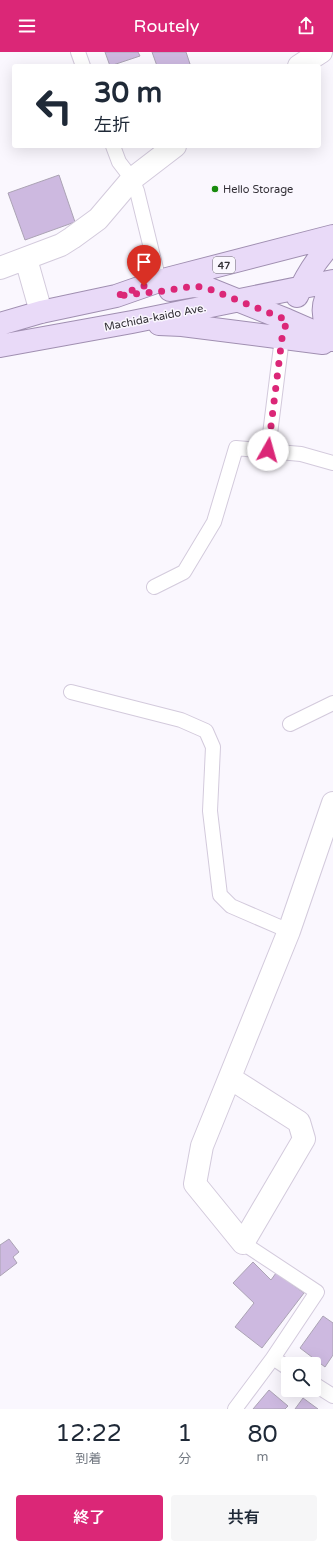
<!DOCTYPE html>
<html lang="ja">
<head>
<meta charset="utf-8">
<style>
  body { margin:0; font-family:"Varela Round","Noto Sans JP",sans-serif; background:#f6f6f7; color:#1f2937; height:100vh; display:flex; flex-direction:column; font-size:15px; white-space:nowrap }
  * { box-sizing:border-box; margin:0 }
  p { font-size:13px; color:#747a83 }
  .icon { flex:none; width:22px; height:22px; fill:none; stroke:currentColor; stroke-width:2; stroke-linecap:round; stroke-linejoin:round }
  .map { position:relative; height:1357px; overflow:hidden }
  .sheet { display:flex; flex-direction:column; background:#fff; flex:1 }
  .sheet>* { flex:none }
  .banner { position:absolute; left:12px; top:12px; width:309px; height:84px; border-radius:4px; box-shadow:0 4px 16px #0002; background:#fff; color:#1f2937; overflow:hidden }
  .buttons { position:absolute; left:281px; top:1305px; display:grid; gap:8px }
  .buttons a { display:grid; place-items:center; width:40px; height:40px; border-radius:4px; background:#fff; box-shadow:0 4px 16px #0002; font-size:20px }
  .pin { position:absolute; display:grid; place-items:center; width:34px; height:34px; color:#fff; margin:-41px -17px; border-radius:50% 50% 50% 0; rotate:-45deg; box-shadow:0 0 4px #0007 }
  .pin .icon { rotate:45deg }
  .me { position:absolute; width:44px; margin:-22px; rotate:7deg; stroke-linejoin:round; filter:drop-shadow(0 0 3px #0008) }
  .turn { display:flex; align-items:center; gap:14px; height:84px; padding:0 16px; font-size:18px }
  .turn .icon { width:52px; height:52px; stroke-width:2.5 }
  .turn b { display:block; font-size:28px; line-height:34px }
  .eta { display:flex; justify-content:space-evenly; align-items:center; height:68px; text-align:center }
  .eta b { font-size:24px; font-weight:600; line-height:28px }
  .action { display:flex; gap:8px; margin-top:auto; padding:8px 16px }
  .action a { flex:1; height:46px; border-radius:4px; background:#db2777; color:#fff; font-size:16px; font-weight:600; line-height:46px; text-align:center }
  .action a+a { background:#f6f6f7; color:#1f2937 }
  header { display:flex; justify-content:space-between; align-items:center; height:52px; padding:0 16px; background:#db2777; color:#fff; font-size:18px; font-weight:600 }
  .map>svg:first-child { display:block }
  .building { fill:#cdb9e0; stroke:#aba3b4 }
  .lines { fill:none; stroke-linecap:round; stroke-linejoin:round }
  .service-casing { stroke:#d3cadc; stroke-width:16 }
  .minor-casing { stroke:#d3cadc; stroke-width:24 }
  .primary-casing { stroke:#a08fb1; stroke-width:24 }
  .service { stroke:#fff; stroke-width:14 }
  .minor { stroke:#fff; stroke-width:22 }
  .primary { stroke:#e9daf8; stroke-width:22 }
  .route { stroke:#db2777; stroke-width:7; stroke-dasharray:0 12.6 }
  .poi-dot { fill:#188a0d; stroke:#faf7fe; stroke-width:1.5 }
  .labels { text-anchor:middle; stroke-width:3; stroke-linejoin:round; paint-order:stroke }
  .shield { fill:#faf7fe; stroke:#6f6c73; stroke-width:1 }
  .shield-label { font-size:10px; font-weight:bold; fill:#333037 }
  .poi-label { font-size:11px; fill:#333037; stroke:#faf7fe; text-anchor:start }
  .street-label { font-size:11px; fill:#333037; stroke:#faf7fe }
</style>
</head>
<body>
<header><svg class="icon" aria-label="menu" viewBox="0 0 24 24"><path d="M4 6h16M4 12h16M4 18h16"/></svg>Routely<svg class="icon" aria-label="share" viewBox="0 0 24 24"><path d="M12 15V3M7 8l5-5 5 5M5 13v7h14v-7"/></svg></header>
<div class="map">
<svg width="333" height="1357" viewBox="0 0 333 1357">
  <rect width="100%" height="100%" fill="#faf7fe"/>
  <path class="building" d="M105,0H138L140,4L110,14Z
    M152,0H186L190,12L185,14H157Z
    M59,123L75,170L25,188L8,141Z
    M9,1187L19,1200L13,1205L17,1211L0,1224V1193Z
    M253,1210L271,1228L276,1221L304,1241L262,1296L235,1275L254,1251L233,1231Z
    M323,1264L333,1271V1303L325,1315L300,1296Z
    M269,1338L288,1354L285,1357H253Z
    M303,1346L318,1357H295Z"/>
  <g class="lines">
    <g class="service-casing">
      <path id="service" d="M78,0L83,14
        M113,94L119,110L132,127L137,139L159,229
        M268,398L282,286
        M154,535L184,520L214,470L236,396L301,402L333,411
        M71,640L181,668L206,679L213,695L210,759L220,843L231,854L289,879
        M290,672L333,651
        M273,1306L288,1316
        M314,1332L333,1344
        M235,1357L273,1306L317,1240L243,1191"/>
    </g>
    <g class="minor-casing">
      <path id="minor" d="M299,14L321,0
        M26,207L41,260
        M0,216L61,193L72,186L98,167L132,127L175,94
        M230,1026L299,1070L304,1087L243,1191L195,1132L202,1094L289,879L333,751"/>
    </g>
    <g class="primary-casing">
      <path id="primary" d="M333,235C321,249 320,267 333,281
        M170,238L194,234L207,236L287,268L333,288
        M297,244C306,224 318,205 333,190
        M0,272L41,260L116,244L159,229L333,184
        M159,272L182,273L323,291
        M0,294L132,270L333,229"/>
    </g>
    <use href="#service" class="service"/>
    <use href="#minor" class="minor"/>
    <use href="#primary" class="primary"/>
  </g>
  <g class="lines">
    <path class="route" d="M144,234L116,244L163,239L194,234L207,236L287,268L282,286L268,398"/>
  </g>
  <circle class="poi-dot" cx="215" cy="137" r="4"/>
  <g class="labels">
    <rect class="shield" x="213" y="205" width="22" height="16" rx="3"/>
    <g class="shield-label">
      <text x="224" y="217">47</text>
    </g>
    <g class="poi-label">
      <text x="223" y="141">Hello Storage</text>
    </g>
    <g class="street-label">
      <text transform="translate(155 265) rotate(-11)" y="4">Machida-kaido Ave.</text>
    </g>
  </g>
</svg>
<div class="buttons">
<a><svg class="icon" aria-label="search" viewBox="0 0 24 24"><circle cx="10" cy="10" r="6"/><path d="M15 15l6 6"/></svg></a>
</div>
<div class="pin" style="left:144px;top:234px;background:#d93025"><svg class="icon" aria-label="arrive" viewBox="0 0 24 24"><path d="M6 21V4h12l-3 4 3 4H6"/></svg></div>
<svg class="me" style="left:268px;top:398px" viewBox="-20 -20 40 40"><circle r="19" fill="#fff"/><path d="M0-13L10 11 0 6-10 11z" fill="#db2777"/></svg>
<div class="banner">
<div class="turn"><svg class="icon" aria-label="left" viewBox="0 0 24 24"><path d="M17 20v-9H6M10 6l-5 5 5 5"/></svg><div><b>30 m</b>左折</div></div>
</div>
</div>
<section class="sheet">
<div class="eta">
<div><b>12:22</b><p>到着</p></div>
<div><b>1</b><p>分</p></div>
<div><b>80</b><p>m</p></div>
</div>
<div class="action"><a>終了</a><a>共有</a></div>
</section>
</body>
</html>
